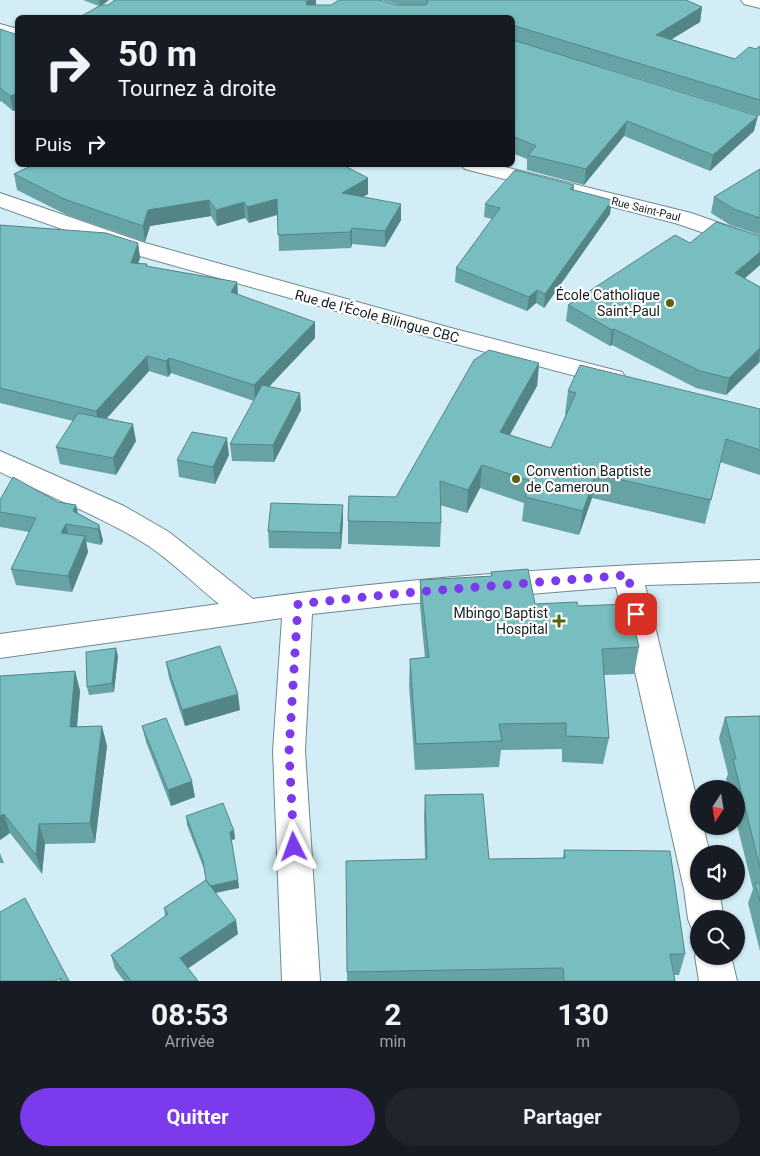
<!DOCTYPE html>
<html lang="fr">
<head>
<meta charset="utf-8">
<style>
  body { margin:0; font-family:Roboto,sans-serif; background:#20242c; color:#f1f3f6; height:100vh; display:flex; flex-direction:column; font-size:19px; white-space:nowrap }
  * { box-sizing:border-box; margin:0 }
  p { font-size:16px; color:#9ea1a6 }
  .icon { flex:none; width:28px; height:28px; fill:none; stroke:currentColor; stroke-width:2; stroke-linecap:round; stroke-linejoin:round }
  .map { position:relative; height:981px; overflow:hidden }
  .sheet { display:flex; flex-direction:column; background:#171b24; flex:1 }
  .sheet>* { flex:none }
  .banner { position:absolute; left:15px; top:15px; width:500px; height:152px; border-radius:8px; box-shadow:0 1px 4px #0004; background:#171b24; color:#f1f3f6; overflow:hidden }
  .needle { width:32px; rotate:192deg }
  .tools { position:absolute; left:690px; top:780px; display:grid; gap:10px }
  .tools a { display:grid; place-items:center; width:55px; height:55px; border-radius:50%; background:#171b24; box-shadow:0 1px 4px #0004; font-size:25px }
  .pin { position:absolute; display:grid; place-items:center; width:42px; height:42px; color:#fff; margin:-21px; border-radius:10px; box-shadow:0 2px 8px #0006 }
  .me { position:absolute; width:55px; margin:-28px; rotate:357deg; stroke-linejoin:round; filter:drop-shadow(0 0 4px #0008) }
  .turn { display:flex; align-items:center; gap:18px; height:105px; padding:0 20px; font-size:22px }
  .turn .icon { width:65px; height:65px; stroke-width:2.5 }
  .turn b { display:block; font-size:35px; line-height:42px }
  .then { display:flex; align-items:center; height:48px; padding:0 20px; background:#0003; gap:10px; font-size:19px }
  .eta { display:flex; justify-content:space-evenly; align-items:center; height:85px; text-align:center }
  .eta b { font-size:30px; font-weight:700; line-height:35px }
  .button { display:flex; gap:10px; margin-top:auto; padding:10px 20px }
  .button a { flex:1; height:58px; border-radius:30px; background:#7c3aed; color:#fff; font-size:20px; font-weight:700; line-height:58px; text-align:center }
  .button a+a { background:#20242c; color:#f1f3f6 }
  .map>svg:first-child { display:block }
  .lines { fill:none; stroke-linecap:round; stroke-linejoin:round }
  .minor-casing { stroke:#708990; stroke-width:2 }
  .minor { fill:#fff; fill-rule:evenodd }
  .wall { fill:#67a3a5 }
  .shaded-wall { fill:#548586 }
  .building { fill:#78bec0; stroke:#548586 }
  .route { stroke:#7c3aed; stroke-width:9; stroke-dasharray:0 16.2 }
  .poi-dot { fill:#53650e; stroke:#fff; stroke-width:2 }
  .labels { text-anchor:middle; stroke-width:4.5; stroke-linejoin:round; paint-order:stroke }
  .far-street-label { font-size:11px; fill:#151f21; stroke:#fff }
  .poi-label { font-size:14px; fill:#151f21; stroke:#fff; text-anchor:end }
  .street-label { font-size:14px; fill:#151f21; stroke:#fff }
</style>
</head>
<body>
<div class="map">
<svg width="760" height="981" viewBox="0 0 760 981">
  <rect width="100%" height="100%" fill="#d2edf5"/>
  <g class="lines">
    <g class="minor-casing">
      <path id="minor" d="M741,0H760V8L744,4Z
        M0,24L18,29V40L0,36Z
        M461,165H497L691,213L760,237V252L675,223L465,169Z
        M0,193L145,243L451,328L622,372L626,378L622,384L613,386L433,338L129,253L0,207Z
        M0,451L124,506L169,532L253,599C421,576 591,565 760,560V582L645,585L699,808V826H703L710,854H699V891H719L724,919H699V933L693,931L688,919L684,889L616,587L404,604L312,614L305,751L320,981H282L273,751L282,618L0,658V634L219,604C195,585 173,562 147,545C101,516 49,497 0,472Z
        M699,947V956H731L737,981H699L695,956Z"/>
    </g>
    <use href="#minor" class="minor"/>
  </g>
  <path class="wall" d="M83,0H109L102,5H108L115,0H316V5H399L382,0H686L702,7L700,22L671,39L735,59L756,49L760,46V116L595,65L754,131L710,171L624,136L584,185L527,170V159L512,153V18L99,6Z
    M0,29L13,111L1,101L0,102Z
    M760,169V235L730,225L711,213L714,197Z
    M14,174L368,178V194L363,197L401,220L385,247L352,244L351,248L279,251L278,215L249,223L245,218L217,226L211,216L150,226L145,242L67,215L17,190Z
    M574,185V190L610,214L544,308L536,303L527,311L455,282L456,268L492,219L484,217L485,204Z
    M0,225L138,243L140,258L138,263L147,264L148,267L237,282L238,295L315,338L269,387L300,393L301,410L274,462L232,461L230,444L254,401L171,373L168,377L149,371L106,419L136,441L116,475L60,464L56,447L73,421L0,403Z
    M760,236V265L744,279L760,287V362L726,395L696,388L612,345L610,346L566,321L568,305L690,243Z
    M539,363L537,386L510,435L551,448L566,415L565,414L568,391L760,409V475L720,462L705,524L592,498L579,535L522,521L524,503L480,488L467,513L440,505L441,523L440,547L348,544V521L396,497Z
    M229,455L215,484L179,477L177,460Z
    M0,500L58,502L76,505L78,513L99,525L103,541L101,545L86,542L88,552L72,592L16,585L11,569L29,532L0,527Z
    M343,522L341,549L269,548L268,531Z
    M491,572L535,604L578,606L639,647L634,674L604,675L609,738L603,764L562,762V749L501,750L499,767L415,770L409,685L410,659L425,658L420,606V580L491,576Z
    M118,656L114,692L89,695L87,687Z
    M166,662L240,710L185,726L169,678Z
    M75,671L80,691L77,727L107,746L95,843L45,844L42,874L10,833L0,840V676Z
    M760,716V951L748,903L753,889L736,821V789H728L726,779L728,774L719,738L725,717Z
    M142,726L195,797L171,806L146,742Z
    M425,795L489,859L563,858L564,850L685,954L679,975H674L675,981H347V972L425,860L424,817Z
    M186,816L234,831L235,839L231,840L239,888L216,893L238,934L188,968L198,981H124L115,969L111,955L165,916L164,908L206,880L204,869L187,825Z
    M0,853L4,863H0Z"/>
  <path class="shaded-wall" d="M99,0H109L100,7Z
    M309,0H316V10L307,16L306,2Z
    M702,7L700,22L654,50L656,35Z
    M18,93V110L13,111L10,96Z
    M758,116L754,131L710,171L713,155Z
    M627,121L624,136L584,185L586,169Z
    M368,178V194L342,209V193Z
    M277,199L278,214L249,223L247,207Z
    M209,200L211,216L150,226L145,242L143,226L148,210Z
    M612,200L610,214L544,308L545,294Z
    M244,202L245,218L217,226L216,210Z
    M401,204V220L385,247V231Z
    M352,228V244L351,248L350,232Z
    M138,243L140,258L133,278L131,263Z
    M760,252V265L731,290L735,273Z
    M237,282L238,298L231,292Z
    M537,290L536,303L527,311L529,297Z
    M315,322V338L255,401L254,385Z
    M614,329L612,345L610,346L612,330Z
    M760,348L759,362L726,395L729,378Z
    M147,356L149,371L99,427L96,411Z
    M169,358L171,373L168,377L166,361Z
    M539,363L537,386L498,455L500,432Z
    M300,393L301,410L274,462L273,445Z
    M133,424L136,441L116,475L113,458Z
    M227,438L229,455L215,484L213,467Z
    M482,465L480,488L467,513L468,490Z
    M596,474L592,498L579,535L583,511Z
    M76,505L79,521L77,527L73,511Z
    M343,505V522L341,549L340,533Z
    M66,524L70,540L61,533Z
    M99,525L103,541L101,545L98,529Z
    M85,536L88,552L72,592L68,576Z
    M116,648L118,656L114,692L112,683Z
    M75,671L80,691L75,747L70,727Z
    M238,694L240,710L185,726L182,710Z
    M102,726L107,746L95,843L90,823Z
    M192,781L195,797L171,806L168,790Z
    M4,814L10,833L0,840V816Z
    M39,824L45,844L42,874L36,855Z
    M234,831L235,839L231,840L230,832Z
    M238,880L239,888L208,894L207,887Z
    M236,920L238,934L183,972L180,958Z"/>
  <path class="building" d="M115,0H309L306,2L307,5H331L339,0H379L396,5H426L428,2L426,0H686L702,7L656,35L735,59L749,47L756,49L760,46V100L512,25V18H78L101,5H108Z
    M0,29L18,35V93L10,96L0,88Z
    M512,39L513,40L758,116L713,155L627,121L586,169L528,155L536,146L512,136Z
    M33,165H343L368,178L342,193L401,204L385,231L352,228L350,232L278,235L277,199L247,207L244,202L216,210L209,200L148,210L143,226L64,199L14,174Z
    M760,169V218L734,209L714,197Z
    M515,170L574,185L570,189L612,200L545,294L537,290L529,297L456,268L500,208L485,204Z
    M716,222L760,236V252L735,273L760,287V348L729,378L700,371L614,329L612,330L568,305L675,235L690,243Z
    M0,225L106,233L138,243L131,263L147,264L146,266L237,282L231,292L315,322L254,385L169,358L166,361L147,356L96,411L0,388Z
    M489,350L539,363L500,432L551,448L576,393L568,391L580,365L760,409V450L726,439L711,500L596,474L583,511L525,497L531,481L482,465L468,490L440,481L441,523L348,521L349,496L396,497L474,360Z
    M262,385L300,393L273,445L230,444Z
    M78,413L133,424L113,458L56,447Z
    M192,432L227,438L213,467L177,460Z
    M13,477L58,502L76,505L73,511L99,525L98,529L66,524L61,533L85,536L68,576L11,569L36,518L0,512V500Z
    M271,503L343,505L340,533L268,531Z
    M528,569L535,604L577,602L578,606L629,604L639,647L602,649L609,738L566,736V723L499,724L502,741L416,744L410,659L429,657L420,580L492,576L491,572Z
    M220,646L238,694L182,710L166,662Z
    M116,648L112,683L87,687L86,652Z
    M75,671L70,727L102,726L90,823L39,824L36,855L4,814L0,816V676Z
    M760,716V868L733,759H736L725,717Z
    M166,718L192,781L168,790L142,726Z
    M483,794L489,859L565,858L564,850L670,851L685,954H670L675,981H564L563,968L347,972L346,861L427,859L425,795Z
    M223,803L234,831L230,832L238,880L210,886L206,880L203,861L186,816Z
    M206,880L236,920L180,958L198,981H131L111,955L168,914L164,908Z
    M755,883H760V902Z
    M25,898L69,981H60L61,978L55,981H0V912Z"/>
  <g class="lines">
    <path class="route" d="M294,847L289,751L298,604L404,593L628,575L636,614"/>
  </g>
  <g class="poi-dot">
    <circle cx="670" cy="303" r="5"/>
    <circle cx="516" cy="479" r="5"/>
    <path d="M556.5 613.5h5v5h5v5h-5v5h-5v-5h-5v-5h5z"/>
  </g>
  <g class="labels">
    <g class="far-street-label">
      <text transform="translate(646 209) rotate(14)" y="4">Rue Saint-Paul</text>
    </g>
    <g class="poi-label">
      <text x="660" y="300">École Catholique<tspan x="660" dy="16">Saint-Paul</tspan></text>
      <text x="526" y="476" text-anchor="start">Convention Baptiste<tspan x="526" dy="16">de Cameroun</tspan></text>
      <text x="548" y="618">Mbingo Baptist<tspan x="548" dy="16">Hospital</tspan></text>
    </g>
    <g class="street-label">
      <text transform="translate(377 316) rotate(15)" y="5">Rue de l'École Bilingue CBC</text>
    </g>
  </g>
</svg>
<div class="tools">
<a><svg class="needle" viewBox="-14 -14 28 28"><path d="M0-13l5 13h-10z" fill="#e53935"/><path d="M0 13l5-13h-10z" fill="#9ea1a6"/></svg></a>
<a><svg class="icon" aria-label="sound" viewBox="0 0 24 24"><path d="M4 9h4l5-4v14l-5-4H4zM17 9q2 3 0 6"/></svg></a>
<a><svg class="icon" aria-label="search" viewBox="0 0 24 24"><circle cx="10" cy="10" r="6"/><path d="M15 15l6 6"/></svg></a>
</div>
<div class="pin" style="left:636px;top:614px;background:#d93025"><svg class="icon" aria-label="arrive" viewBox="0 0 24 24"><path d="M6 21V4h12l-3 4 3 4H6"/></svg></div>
<svg class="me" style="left:294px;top:847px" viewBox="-20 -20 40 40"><path d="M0-17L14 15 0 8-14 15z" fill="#7c3aed" stroke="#fff" stroke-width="4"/></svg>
<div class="banner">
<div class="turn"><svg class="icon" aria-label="right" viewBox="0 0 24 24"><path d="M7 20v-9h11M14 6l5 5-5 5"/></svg><div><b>50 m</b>Tournez à droite</div></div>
<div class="then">Puis<svg class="icon" aria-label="right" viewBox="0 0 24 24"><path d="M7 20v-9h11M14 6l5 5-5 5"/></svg></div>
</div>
</div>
<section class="sheet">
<div class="eta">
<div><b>08:53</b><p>Arrivée</p></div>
<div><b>2</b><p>min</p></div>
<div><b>130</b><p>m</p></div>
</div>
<div class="button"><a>Quitter</a><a>Partager</a></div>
</section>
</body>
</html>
